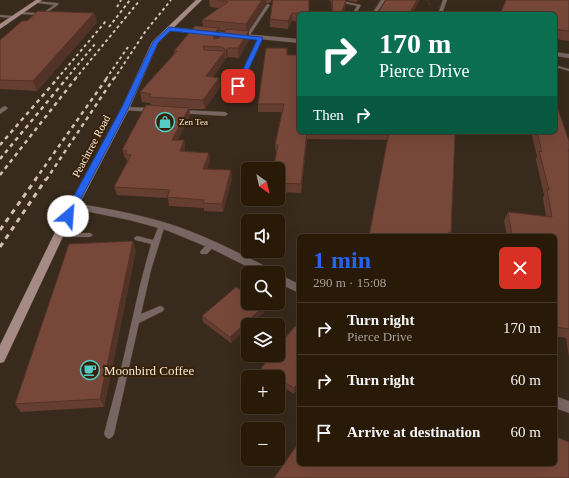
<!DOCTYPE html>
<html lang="en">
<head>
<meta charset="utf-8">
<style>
  body { margin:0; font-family:"Times New Roman",serif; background:#352615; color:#f1f3f6; height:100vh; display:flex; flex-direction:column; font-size:15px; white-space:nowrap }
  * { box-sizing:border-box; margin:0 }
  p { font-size:13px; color:#a5a09b }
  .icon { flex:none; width:22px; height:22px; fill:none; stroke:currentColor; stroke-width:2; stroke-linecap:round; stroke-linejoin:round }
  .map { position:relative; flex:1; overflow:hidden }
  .sheet { position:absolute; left:297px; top:234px; width:260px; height:232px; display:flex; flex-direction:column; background:#291907; border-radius:6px; box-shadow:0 4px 16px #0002,0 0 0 1px #453828 }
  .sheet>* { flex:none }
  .top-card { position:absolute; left:297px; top:12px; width:260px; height:122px; border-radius:6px; box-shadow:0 4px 16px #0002,0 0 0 1px #453828; background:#0b6e4f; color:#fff; overflow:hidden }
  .needle { width:26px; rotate:146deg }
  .tools { position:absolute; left:241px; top:162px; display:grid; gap:8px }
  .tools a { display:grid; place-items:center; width:44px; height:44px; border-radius:6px; background:#291907; box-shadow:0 4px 16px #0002,0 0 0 1px #453828; font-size:20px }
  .pin { position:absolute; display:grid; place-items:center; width:34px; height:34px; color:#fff; margin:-17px; border-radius:8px; box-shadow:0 2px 6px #0006 }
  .me { position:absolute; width:44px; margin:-22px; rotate:27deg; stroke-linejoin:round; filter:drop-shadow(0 0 3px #0008) }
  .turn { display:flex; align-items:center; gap:14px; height:84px; padding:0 16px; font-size:18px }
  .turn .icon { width:52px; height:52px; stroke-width:2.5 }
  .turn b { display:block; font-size:28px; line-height:34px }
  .then { display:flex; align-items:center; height:38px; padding:0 16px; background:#0003; gap:8px; font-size:15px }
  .round { display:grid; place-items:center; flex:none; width:42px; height:42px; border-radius:6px; background:#352615 }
  .headline { display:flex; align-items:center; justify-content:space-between; height:68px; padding:0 16px }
  h1 { font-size:24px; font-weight:700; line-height:30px; color:#2563eb }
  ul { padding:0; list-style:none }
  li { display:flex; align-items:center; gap:12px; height:52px; padding:0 16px; border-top:1px solid #453828 }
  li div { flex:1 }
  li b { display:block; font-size:15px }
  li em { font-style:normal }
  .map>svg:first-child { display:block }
  .commercial { fill:#382b1d; fill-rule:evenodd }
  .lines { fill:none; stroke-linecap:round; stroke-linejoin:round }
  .lane-casing { stroke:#523d26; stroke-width:1 }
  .street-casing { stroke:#523d26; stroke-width:1 }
  .secondary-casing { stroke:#523d26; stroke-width:1 }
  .path { stroke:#715d49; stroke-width:1.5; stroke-dasharray:0.5 2; stroke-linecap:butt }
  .lane { fill:#776663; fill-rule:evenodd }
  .street { fill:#776663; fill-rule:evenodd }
  .secondary { fill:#a58a85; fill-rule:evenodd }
  .rail-far2 { stroke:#d2c1b2; stroke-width:2; stroke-dasharray:3 3; stroke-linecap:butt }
  .rail-far1 { stroke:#d2c1b2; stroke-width:2.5; stroke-dasharray:4 4; stroke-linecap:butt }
  .rail { stroke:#d2c1b2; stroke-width:3; stroke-dasharray:5 5; stroke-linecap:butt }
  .wall { fill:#663e31; fill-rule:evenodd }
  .shaded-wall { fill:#533228 }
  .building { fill:#774839; stroke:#533228 }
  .route { fill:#2563eb; stroke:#184099 }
  .labels { text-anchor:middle; stroke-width:4; stroke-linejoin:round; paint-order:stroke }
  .far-poi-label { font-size:9px; fill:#f8e8db; stroke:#372109; text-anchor:start }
  .street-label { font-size:11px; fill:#f8e8db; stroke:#372109 }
  .near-poi-label { font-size:13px; fill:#f8e8db; stroke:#372109; text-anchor:start }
</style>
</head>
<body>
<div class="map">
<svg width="569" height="478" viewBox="0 0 569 478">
  <rect width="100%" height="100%" fill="#372109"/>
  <path class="commercial" d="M0,0H569V478H0V30L12,21L0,20ZM299,14H555V132H299ZM248,169H278V199H248ZM248,221H278V251H248ZM299,236H555V464H299ZM248,273H278V303H248ZM248,325H278V355H248ZM248,377H278V407H248ZM248,429H278V459H248Z"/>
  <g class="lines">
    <g class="lane-casing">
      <path id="lane" d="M330,0H338L361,5L356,14H352L357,6Z
        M381,0H385L376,14H372Z
        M443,0H447L442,14H438Z
        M36,1L57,3L59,4L44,15L42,14L43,13L54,5L37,3H36Z
        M267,4L270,5L248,38H246L245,37Z
        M20,12L39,13L41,14L39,15L19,14L18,13Z
        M0,15L13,16L15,17L13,18L0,17Z
        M259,37L262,38L240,86L236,87V86Z
        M555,65L569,69V71L555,67Z
        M5,106L8,108L7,109L0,114V109Z
        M125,107L153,108L156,110L153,112L123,110L122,109Z
        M181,110L225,112L228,114L225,116L179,113L178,112Z
        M160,223H162L165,225L151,270L141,314L160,306L163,307L164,309L163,311L139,323L114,434L112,437L109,439L106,437L104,434L121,369L140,285L151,244L135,240L134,238L137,236L153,240Z
        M56,233H90L93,235L90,237H56L55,235Z
        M212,241L216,244L207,254H201L200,252C203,248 208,243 212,241Z"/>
    </g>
    <g class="street-casing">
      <path id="street" d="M169,27L299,39V43L167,30L166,29Z
        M555,52L569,54V58L555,56Z
        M73,203C111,209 150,216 187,230C216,241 245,256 273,270L274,273H260L212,249L166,230L129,220L70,208L68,206L70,204Z
        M278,274L299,284V293L278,283Z
        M555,396L569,401V413L555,408Z"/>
    </g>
    <g class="secondary-casing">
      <path id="secondary" d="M36,0H42L0,29V24Z
        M196,0H202L158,43L129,109L68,226L4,362L0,363V345L58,226L121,109L152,42Z"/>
    </g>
    <path class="path" d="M427,0L431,6"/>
    <use href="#lane" class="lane"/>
    <use href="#street" class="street"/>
    <use href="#secondary" class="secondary"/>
    <path class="rail-far2" d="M117,7L121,0
      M109,27L130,0
      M57,79L106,21
      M66,79L95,44
      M75,79L140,0
      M106,79L128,47
      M114,79L145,32L171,0"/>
    <path class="rail-far1" d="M0,145L58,78
      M0,159L67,78
      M0,175L76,78
      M35,180L107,78
      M46,180L114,78"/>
    <path class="rail" d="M0,230L36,179
      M0,247L46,179"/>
  </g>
  <path class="wall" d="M209,0H272L270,3H266L247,31L249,40L239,58L228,57L226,59L225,58V60L213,77L219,78L220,87L205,109H189L190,115L178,140H184L185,148L184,152L209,153L210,161L207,169L232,179L223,212L204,211V208L169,206L168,198L117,195L114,187L127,162L126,158H125L122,150L151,106L150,103L142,102L140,92L174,54V51L203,26L202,20L219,8L210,7ZM220,30L226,31L219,38L220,37Z
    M273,0L309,14H299V22L292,21L288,29L270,27V19Z
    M331,0H358L356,2L346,0V5L343,14H332Z
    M569,0V41L555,39V14Z
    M94,13L97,22L37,91L0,89V40Z
    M287,55L299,132H455L451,233L450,236H369L388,140L307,139L301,193L278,192V169L276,154V153L275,145L282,112H258V104Z
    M531,132H555L569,141V357L566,338L555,336V236H507L504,221L508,212L546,217L543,198L544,195L536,160L537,156Z
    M136,250L104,407L21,412L15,404Z
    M264,312L250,325H248V327L231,343L203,322L202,316Z
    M299,328V386L294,394L278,384V377H266L262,374L261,368Z"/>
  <path class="shaded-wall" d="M262,0H266V3L246,33V24Z
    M346,0V5L343,14H341Z
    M417,0H420L412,14H409Z
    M94,13L97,22L37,91L33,81Z
    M292,13V21L288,29V21Z
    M219,28L220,37L214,43L213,34Z
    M249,31V40L239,58L238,48Z
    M228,48V57L226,59V50Z
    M225,51V60L207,85L206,76Z
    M219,78L220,87L205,109L203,100Z
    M189,108L190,115L174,148L172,140Z
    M307,132V139L301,193V184Z
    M184,140L185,148L181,160L180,151Z
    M209,153L210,161L204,177L203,169Z
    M231,170L232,179L223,212L222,204Z
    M133,241L136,250L104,407L100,399Z
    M264,306V312L250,325H248V327L231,343L230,337Z
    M299,381V386L294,394V388Z"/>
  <path class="building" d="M218,0H262L246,24L202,20L228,2Z
    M273,0H309V14L292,13L288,21L270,19Z
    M332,0H346L341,14H333Z
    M386,0H417L409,14H377Z
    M506,0H569V31L555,29V14H500Z
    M38,11L94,13L33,81L0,80V40L22,21H27Z
    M195,26L219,28L213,34L214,39L219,38L227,29L249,31L238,48H228L226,50L222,47L203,46L204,50L225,51L206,76L219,78L203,100L149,97L151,94L140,92L177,51H174Z
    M266,48H287V55H299V132H307L301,184L278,183V169H273L278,145H275L284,104H258Z
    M555,104L558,109L569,141V150H568L569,152V329L555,327V236H512L508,212L552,217L547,189L549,190L539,151L542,152L537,132H555Z
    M146,105L189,108L172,140H184L180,151L209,153L203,169L231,170L222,204L203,203L204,200L167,197L170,190L114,187L131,155L125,154L127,151L122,150Z
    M389,132H455L451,233L448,232L449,236H369Z
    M133,241L100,399L15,404L69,244Z
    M236,287L248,295V303H259L264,306L230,337L202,316Z
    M295,326L299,328V381L294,388L278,379V377H275L261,368L272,355H278V347Z
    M555,436L566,441L569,442V478H274L299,442V464H555Z"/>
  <path class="route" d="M169,27L260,37L263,38L241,86L238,88L235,86L257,40L170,31L158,43L128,109L72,216L71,218H65L63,216L121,109L153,42Z"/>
  <defs>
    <g id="shop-ring" transform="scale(1)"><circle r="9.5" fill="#372109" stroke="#54cdc7" stroke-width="1.5"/><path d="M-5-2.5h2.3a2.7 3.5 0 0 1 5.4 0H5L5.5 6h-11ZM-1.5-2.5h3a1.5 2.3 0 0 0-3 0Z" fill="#54cdc7"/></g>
    <g id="cafe-ring" transform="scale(1)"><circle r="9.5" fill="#372109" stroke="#54cdc7" stroke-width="1.5"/><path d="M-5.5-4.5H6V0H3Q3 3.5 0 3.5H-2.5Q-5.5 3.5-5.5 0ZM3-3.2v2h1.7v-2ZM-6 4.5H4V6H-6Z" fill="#54cdc7"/></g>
  </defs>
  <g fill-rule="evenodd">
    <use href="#shop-ring" x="165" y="122"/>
    <use href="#cafe-ring" x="90" y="370"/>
  </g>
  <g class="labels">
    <g class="far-poi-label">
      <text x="179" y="125">Zen Tea</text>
    </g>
    <g class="street-label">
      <text transform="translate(91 146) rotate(-62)" y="4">Peachtree Road</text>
    </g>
    <g class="near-poi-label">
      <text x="104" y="375">Moonbird Coffee</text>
    </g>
  </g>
</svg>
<div class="tools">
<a><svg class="needle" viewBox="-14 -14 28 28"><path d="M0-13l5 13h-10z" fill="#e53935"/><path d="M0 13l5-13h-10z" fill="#a5a09b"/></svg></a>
<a><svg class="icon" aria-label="sound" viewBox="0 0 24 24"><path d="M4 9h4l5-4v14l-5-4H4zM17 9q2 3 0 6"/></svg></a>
<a><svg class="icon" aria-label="search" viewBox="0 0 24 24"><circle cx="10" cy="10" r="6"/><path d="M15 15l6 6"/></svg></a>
<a><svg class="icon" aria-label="layers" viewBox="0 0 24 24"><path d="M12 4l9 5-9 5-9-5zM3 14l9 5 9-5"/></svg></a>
<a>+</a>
<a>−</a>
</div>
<div class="pin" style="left:238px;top:86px;background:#d93025"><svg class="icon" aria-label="arrive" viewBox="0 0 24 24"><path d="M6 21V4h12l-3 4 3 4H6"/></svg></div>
<svg class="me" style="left:68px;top:216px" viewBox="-20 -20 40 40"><circle r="19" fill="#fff"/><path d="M0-13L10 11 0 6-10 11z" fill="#2563eb"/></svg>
<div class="top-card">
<div class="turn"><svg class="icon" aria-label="right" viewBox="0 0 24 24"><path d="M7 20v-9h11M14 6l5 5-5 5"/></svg><div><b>170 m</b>Pierce Drive</div></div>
<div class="then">Then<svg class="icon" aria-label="right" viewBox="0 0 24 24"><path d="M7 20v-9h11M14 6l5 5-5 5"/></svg></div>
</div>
<section class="sheet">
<div class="headline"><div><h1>1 min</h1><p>290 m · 15:08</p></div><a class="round" style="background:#d93025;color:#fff"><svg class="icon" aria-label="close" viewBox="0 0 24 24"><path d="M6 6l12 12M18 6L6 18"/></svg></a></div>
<ul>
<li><svg class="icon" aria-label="right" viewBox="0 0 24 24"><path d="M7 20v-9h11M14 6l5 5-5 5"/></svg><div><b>Turn right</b><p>Pierce Drive</p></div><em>170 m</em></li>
<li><svg class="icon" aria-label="right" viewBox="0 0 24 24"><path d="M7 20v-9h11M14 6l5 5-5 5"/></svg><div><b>Turn right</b></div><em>60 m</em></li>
<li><svg class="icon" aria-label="arrive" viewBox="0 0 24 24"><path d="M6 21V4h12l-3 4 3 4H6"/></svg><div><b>Arrive at destination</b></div><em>60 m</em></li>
</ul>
</section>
</div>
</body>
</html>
